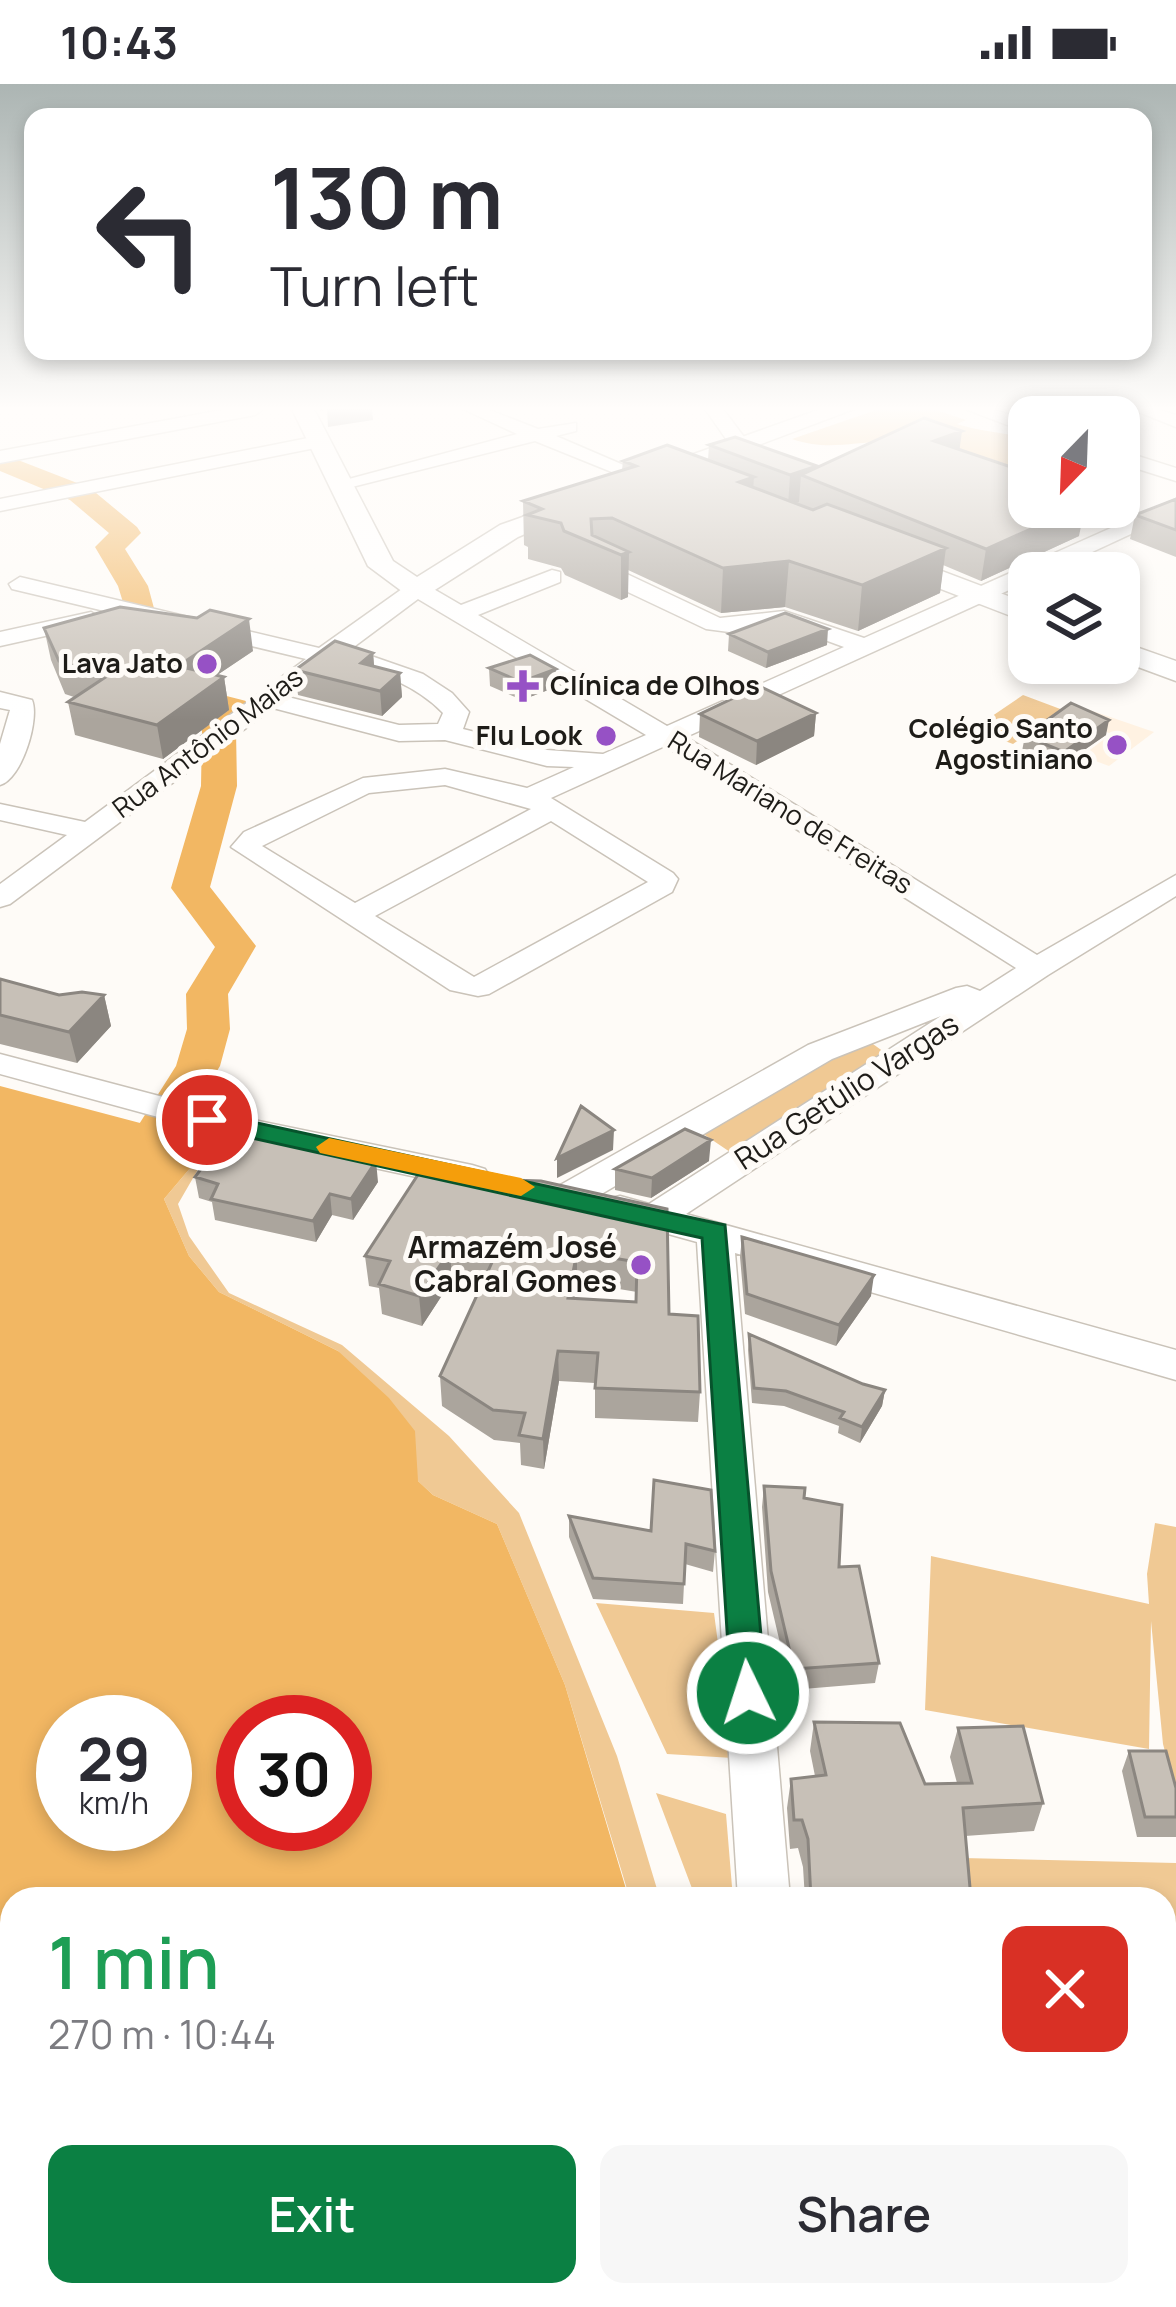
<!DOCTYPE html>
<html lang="en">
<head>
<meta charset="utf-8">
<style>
  body { margin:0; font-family:Manrope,sans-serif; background:#f7f7f7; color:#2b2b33; height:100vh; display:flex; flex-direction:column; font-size:45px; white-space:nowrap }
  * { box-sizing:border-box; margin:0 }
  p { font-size:39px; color:#7c7c81 }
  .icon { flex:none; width:66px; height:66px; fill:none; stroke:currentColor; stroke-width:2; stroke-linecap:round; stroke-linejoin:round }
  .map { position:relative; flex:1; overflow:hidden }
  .sheet { position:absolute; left:0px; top:1803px; width:1176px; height:420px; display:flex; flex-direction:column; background:#fff; border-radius:36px 36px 0 0; box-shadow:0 6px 18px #0003 }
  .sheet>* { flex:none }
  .top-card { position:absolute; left:24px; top:24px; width:1128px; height:252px; border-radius:24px; box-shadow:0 6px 18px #0003; background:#fff; color:#2b2b33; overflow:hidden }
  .needle { width:78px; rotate:203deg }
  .tools { position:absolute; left:1008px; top:312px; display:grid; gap:24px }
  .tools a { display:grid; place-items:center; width:132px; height:132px; border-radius:24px; background:#fff; box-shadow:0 6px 18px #0003; font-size:60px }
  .speed { position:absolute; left:36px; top:1611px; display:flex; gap:24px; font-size:60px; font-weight:700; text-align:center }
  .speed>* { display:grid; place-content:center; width:156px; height:156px; border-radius:50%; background:#fff; box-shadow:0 6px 18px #0003; line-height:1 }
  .speed small { font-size:30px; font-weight:400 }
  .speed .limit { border:18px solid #d22; background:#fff; color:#111 }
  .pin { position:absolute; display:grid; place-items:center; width:102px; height:102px; color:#fff; margin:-51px; border:6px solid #fff; border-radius:50%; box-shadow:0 3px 12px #0007 }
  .me { position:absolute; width:132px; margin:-66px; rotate:356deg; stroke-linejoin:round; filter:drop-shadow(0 0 9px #0008) }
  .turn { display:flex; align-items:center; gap:42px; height:252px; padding:0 48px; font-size:54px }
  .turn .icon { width:156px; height:156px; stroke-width:2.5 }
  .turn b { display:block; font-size:84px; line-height:102px }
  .round { display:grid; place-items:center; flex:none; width:126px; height:126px; border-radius:24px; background:#f7f7f7 }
  .headline { display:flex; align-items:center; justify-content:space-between; height:204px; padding:0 48px }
  h1 { font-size:72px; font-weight:600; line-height:90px; color:#1e9e55 }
  .button { display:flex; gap:24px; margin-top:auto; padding:24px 48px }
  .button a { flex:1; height:138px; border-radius:24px; background:#0b8043; color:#fff; font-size:48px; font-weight:600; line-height:138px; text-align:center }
  .button a+a { background:#f7f7f7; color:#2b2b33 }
  .status { display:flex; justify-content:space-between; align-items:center; height:84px; padding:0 60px; background:#fff; direction:ltr }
  .status svg { height:33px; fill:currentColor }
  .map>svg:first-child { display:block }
  .built { fill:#fff2e2 }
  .green { fill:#f0c994 }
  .water { fill:#f2b763; fill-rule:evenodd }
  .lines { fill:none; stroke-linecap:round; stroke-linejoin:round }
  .river { fill:#f2b763; fill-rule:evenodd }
  .minor-casing { stroke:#cac3b9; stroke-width:3 }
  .major-casing { stroke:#cac3b9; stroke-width:3 }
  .minor { fill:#fff; fill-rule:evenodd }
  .major { fill:#fff; fill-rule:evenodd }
  .wall { fill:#aba59d; fill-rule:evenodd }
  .shaded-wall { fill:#8b8680 }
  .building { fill:#c7c0b7; stroke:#8b8680; stroke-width:3; fill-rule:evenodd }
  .route { fill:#0b8043; stroke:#07532c; stroke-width:3 }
  .slow { fill:#f59e0b }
  .poi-dot { fill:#9651c5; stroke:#fefbf7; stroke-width:4.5 }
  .labels { text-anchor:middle; stroke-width:10; stroke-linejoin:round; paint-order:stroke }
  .far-poi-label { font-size:27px; font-weight:bold; fill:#1e1c18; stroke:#fefbf7; text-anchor:end }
  .far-street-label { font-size:27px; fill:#1e1c18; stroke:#fefbf7 }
  .street-label { font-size:30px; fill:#1e1c18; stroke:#fefbf7 }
  .poi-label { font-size:30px; font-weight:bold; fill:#1e1c18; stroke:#fefbf7; text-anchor:end }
</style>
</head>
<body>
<div class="status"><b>10:43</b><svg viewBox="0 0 49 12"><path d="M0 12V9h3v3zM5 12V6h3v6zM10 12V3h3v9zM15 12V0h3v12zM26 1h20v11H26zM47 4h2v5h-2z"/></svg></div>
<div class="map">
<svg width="1176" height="2223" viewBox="0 0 1176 2223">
  <rect width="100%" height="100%" fill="#fefbf7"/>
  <path class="built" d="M1084,624L1154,648L1109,682L1082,672L1111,650L1070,632Z"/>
  <path class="green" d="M879,325H933L966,336L957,340C982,348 1003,348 1029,355V412C1003,402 905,357 885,358C850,358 827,367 792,355Z
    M1023,611L1063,626L1013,660L973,645Z
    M866,955L884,968L730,1068L696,1045Z
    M215,1056L178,1120L189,1152L229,1209L342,1261L449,1352L519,1429L617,1672L660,1815H630L565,1601L497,1440L433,1411L418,1397L338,1267L219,1208L189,1172L164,1115L197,1076L198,1062Z
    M1155,1439L1176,1443V1709L1163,1660L1151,1537L1149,1665L925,1626L931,1472L1149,1520L1147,1490Z
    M596,1519L714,1529L733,1674L667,1670Z
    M656,1709L726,1730L733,1815H696Z
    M962,1774L1176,1779V2223H1024L1021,2211H1164V1815H965Z
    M0,1837L6,1845L12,1844V2043H0Z
    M598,2211H707L694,2223H592Z"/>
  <path class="water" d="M0,1002L159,1044L198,1062L197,1076L164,1115L189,1172L219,1208L338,1267L389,1314L415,1347L418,1397L433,1411L497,1440L565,1601L629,1815H12V1844L6,1845L0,1837ZM165,1638V1740H63V1638ZM345,1638V1740H243V1638Z
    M0,2043H12V2211H598L592,2223H0Z"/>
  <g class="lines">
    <path class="river" d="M0,369L90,404L137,443L141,449L125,465L148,502L158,539L191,561L183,571H161L133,551L118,502L95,463L109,449L70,416L0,387Z
      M164,596L250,618L255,625L236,647L237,702L210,803L256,862L228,910L230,945L220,982L175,1055L159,1060L143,1055L136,1045L176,982L187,945L186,910L215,863L171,804L201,702L202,646L215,629L152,613L147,606Z"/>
    <g class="minor-casing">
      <path id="minor" d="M227,325H264L255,331L0,379V367Z
        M463,325H487L538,345L576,339V347L556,352L656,395L639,399L535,357L344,405L334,399L517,350Z
        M705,325H723L750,361L747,365H733Z
        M965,325H991L1029,337V349Z
        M1131,325H1157L1176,331V343Z
        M318,352L325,354V362L0,427V415Z
        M1119,366L1176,384V397L1119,379Z
        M1176,415V429L1047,489H1029V497L686,653L1037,871L1176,791V812L1048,891L686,1130L1176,1266V1296L735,1169L790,1815H738L697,1158L607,1133L602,1124L607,1115L620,1112L649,1120L941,932L832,975L581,1122H555L550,1113L555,1104L808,961L956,904L967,902L980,907L1016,884L665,662L551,714L673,789L678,795L672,808L489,910L478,912L450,906L231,763L244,748L363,694L445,685L527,704L574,683L547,682L445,656L399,657L273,624L10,820L0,823V800L67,751L0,736V720L85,738L306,575L12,505L9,500L20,493L319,564L409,500H425L461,521L552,486L560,488V498L478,531L667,642L844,563L784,541L729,548L706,545L594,492V482H610L720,534L784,527L864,554ZM418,515L646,651L603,670L547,666L463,645L469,628L452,609L423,590L351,565ZM337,576C376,588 414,599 443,629L438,640L399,641L288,613ZM445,701L531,725L355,819L262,762L369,709ZM551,737L648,798L474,893L375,832Z
        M91,528L103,535L99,540L0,562V548Z
        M0,608L32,616C40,635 22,695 0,701V660L10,626L0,624Z
        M0,970L235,1032L472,1081L485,1085L490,1093L485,1101L472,1105L235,1054L0,990Z
        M734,2211H794L790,2223H730Z"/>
    </g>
    <g class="major-casing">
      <path id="major" d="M292,325H314L393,477L417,493L500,441L581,412L594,420L518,453L427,511H407L368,482Z
        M821,325H854L658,399H640L636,394L640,389Z
        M886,466L1029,520V539L876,480L872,474Z
        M1119,557L1176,577V597L1119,576Z"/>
    </g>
    <use href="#minor" class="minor"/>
    <use href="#major" class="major"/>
  </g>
  <path class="wall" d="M709,361L816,384L959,365L1079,452L981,497L943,481L940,509L858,547L785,523L721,529L628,486V513L621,516L565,491L561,484L528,475V463L524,461L523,417L622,386L623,377L708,376Z
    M1176,415V473L1130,455L1135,431Z
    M1029,489V514L1028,515L1013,509L1015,497Z
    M197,534L253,567L217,591L224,593L229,626L163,675L75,651L68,618L74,613L65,610L51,576L44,544Z
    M729,550L827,561L766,584L728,567Z
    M373,569L374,582L400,589L402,613L382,632L298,611L295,586Z
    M489,584L556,603L522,616L490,602Z
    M816,629L814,652L756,681L699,653L700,630Z
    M1106,651L1061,682L1022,667L1025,652Z
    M0,895L59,911H104L111,942L77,979L0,960Z
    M709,1077L651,1114L615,1106V1085Z
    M195,1093L378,1098L353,1136L332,1131L316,1158L215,1136L212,1118L199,1114Z
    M667,1125L669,1230L700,1308L698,1338L595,1334V1299L559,1297L544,1385L521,1381L520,1359L494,1356L442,1322L440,1292L481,1202L452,1196L422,1242L382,1230L379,1204L369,1202L365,1172ZM577,1198L637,1208L636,1218L574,1214Z
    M742,1153L871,1212L836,1262L745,1230L740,1173Z
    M749,1250L863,1300L885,1306L882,1322L860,1359L838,1349L839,1342L784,1322L752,1319L748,1266Z
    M764,1402L804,1414L879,1579L875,1599L791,1606L768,1508L762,1423Z
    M569,1432L715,1467L713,1488L685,1480L683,1520L593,1515L569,1453Z
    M814,1638L925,1700L957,1699L950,1673L958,1644L1043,1719L1034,1747L965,1752L971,1815H805L803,1783L798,1764L790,1765L787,1724L791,1695L815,1692L810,1667Z
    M1129,1667L1176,1733V1753H1137L1122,1687Z
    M813,2211H986L987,2223H817Z"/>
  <path class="shaded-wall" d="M320,325H372L373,336L328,343L327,325L320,327Z
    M962,347L958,377L934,357Z
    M817,382L815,397L801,391L799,418L788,422L790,391Z
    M754,393L751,436L739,398Z
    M1080,423H1085L1079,452L981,497L986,465Z
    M946,464L940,509L858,547L862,501Z
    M629,468L628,513L621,516V471Z
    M789,477L785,523L721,529L723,484Z
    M249,535L253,567L183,614L178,582Z
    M828,545L827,561L766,584L768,568Z
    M373,569L375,593L361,579Z
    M556,585V603L522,616L521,598Z
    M400,589L402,613L382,632L380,607Z
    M224,593L229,626L163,675L157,641Z
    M816,629L814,652L756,681L757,657Z
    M1109,636L1106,651L1061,682L1064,668Z
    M104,911L111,942L77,979L69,948Z
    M614,1046L613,1066L557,1094V1074Z
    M711,1056L709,1077L651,1114L652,1094Z
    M376,1077L378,1098L353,1136L351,1115Z
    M330,1110L332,1131L316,1158L313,1137Z
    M450,1167L452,1196L422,1242L419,1212Z
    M577,1168V1198L568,1244V1214Z
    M874,1191L871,1212L836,1262L839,1241Z
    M558,1267L559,1297L544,1385L543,1355Z
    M885,1306L882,1322L860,1359L862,1343Z"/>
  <path class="building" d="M924,334L962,347L934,357L1029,389V423H1080L986,465L801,391Z
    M735,353L817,382L790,391L709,361Z
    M667,361L754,393L739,398L813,426L827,420L946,464L862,501L789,477L723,484L612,434L591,435L592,451L629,468L621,471L564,447L561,439L527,431L542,425L523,417L636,382L623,377Z
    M1176,415V446L1135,431Z
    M1029,489V502L1015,497Z
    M120,523L197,534L210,526L249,535L178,582L224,593L157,641L68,618L104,594L59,577L44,544Z
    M785,529L828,545L768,568L729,550Z
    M335,557L373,569L361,579L400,589L380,607L295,586Z
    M530,571L556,585L521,598L489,584Z
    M759,602L816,629L757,657L700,630Z
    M1071,619L1109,636L1064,668L1025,652Z
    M0,895L59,911L82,908L104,911L69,948L0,931Z
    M581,1022L614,1046L557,1074Z
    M231,1045L376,1077L351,1115L330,1110L313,1137L211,1115L218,1100L195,1093Z
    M685,1045L711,1056L652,1094L615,1085Z
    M425,1080L510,1096L541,1097L667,1125L669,1230L698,1232L700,1308L595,1304L598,1269L558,1267L543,1355L519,1351L525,1329L493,1326L440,1292L494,1174L450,1167L419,1212L379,1200L390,1177L365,1172ZM577,1168L637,1178L636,1218L568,1214Z
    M742,1153L874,1191L839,1241L747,1210Z
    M749,1250L863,1300L885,1306L862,1343L840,1334L844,1328L786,1307L754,1304Z
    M654,1396L711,1406L715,1467L686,1460L684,1500L593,1494L569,1432L651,1447Z
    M764,1402L805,1404L804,1414L842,1421L839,1483L859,1482L879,1579L794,1585L771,1487Z
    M814,1638L900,1639L925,1700L972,1699L958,1644L1023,1642L1043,1719L963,1724L971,1815H811L808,1755L802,1736H794L791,1695L826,1691Z
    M1129,1667H1166L1176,1704V1733H1145Z
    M825,2211H986L987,2223H914L828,2220Z"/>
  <linearGradient id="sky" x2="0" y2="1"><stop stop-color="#acb5b3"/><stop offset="0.51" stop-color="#fffdfb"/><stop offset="1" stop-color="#fffdfb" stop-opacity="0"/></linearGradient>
  <rect width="1176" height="636" fill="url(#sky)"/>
  <path class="route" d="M207,1028L725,1141L766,1609L761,1620L748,1624L736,1620L731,1609L702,1154L198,1042L194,1036L198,1030Z"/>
  <path class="slow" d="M329,1054L521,1094L535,1103L521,1112L320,1069L316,1063Z"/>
  <g class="poi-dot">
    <circle cx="207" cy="580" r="12"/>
    <path d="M517 584h12v12h12v12h-12v12h-12v-12h-12v-12h12z"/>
    <circle cx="606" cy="652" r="12"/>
    <circle cx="1117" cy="661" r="12"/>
    <circle cx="641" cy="1181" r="12"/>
  </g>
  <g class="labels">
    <g class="far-poi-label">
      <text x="183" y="589">Lava Jato</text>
      <text x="550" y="611" text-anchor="start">Clínica de Olhos</text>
      <text x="1093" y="654">Colégio Santo<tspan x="1093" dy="31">Agostiniano</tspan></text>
      <text x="582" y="661">Flu Look</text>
    </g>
    <g class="far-street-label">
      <text transform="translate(208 659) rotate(-37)" y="9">Rua Antônio Maias</text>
      <text transform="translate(790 729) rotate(32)" y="9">Rua Mariano de Freitas</text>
    </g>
    <g class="street-label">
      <text transform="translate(847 1008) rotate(-33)" y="10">Rua Getúlio Vargas</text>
    </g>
    <g class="poi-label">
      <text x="617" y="1174">Armazém José<tspan x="617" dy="34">Cabral Gomes</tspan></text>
    </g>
  </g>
</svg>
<div class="tools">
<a><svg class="needle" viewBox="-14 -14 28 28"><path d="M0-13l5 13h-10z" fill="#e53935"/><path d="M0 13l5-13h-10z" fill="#7c7c81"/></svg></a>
<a><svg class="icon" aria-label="layers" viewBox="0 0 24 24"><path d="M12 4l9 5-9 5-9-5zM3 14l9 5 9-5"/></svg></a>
</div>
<div class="speed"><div>29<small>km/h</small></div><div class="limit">30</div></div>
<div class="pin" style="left:207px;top:1036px;background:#d93025"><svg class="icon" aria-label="arrive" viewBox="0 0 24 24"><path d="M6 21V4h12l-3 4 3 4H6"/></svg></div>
<svg class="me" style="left:748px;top:1609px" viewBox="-20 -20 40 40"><circle r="17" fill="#0b8043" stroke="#fff" stroke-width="3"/><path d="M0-11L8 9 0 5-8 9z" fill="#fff"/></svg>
<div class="top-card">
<div class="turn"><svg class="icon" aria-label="left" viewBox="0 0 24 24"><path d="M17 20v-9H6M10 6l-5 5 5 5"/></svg><div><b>130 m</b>Turn left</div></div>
</div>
<section class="sheet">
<div class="headline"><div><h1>1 min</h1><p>270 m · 10:44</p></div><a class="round" style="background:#d93025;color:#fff"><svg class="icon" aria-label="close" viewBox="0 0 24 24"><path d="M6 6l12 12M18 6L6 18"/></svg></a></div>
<div class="button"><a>Exit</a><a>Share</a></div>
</section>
</div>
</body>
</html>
